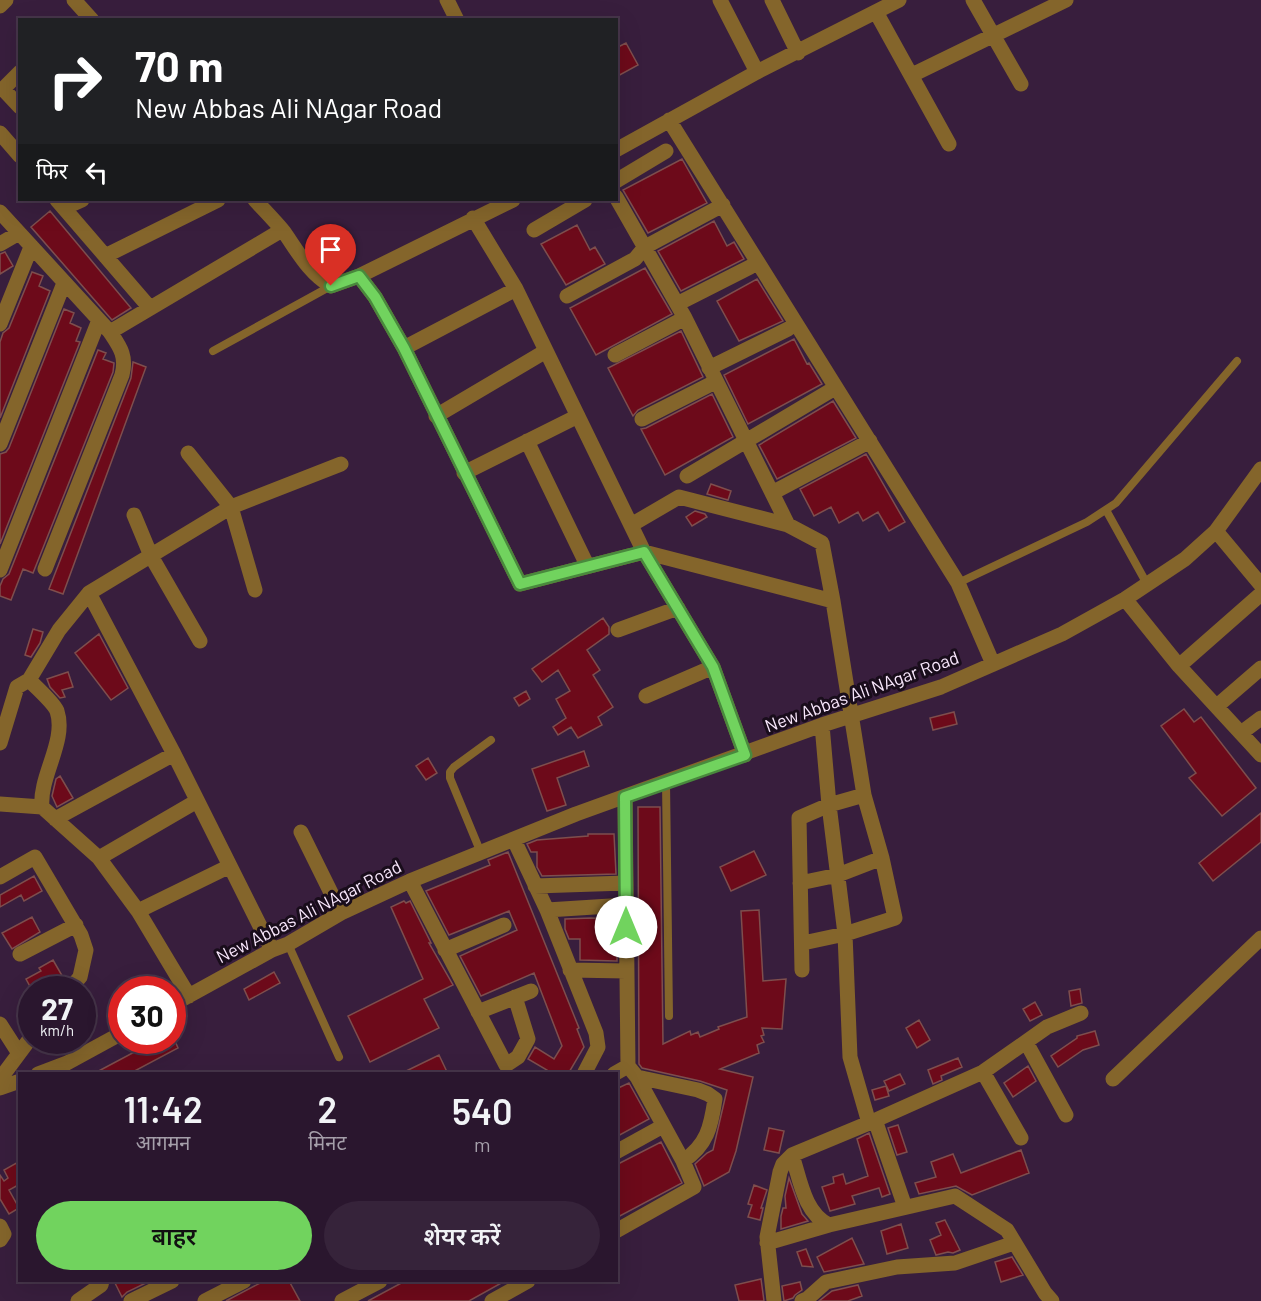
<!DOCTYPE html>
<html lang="hi">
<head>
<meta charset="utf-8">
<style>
  body { margin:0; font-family:Barlow,"Noto Sans Devanagari",sans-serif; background:#36233a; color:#f1f3f6; height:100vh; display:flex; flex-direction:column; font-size:22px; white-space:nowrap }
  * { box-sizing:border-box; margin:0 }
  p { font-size:20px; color:#a59faa }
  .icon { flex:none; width:33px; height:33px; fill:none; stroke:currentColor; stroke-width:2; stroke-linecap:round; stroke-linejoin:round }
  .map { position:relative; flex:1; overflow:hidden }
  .panel { position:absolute; left:18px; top:1072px; width:600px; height:210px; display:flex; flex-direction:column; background:#2a162e; border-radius:0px; box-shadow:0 6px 24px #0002,0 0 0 2px #46354a }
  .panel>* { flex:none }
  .guide { position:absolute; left:18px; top:18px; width:600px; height:183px; border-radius:0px; box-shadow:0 6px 24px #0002,0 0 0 2px #46354a; background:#202124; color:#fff; overflow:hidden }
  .speed { position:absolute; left:18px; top:976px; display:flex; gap:12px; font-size:30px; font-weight:700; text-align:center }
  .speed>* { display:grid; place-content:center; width:78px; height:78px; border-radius:50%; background:#2a162e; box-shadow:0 6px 24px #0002,0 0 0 2px #46354a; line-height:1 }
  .speed small { font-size:15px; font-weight:400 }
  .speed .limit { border:9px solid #d22; background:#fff; color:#111 }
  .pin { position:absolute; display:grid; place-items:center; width:51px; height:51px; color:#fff; margin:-62px -26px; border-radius:50% 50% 50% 0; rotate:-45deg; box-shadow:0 0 6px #0007 }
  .pin .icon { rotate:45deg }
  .me { position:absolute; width:66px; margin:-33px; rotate:0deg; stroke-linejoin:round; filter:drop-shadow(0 0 4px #0008) }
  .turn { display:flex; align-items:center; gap:21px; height:126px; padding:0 18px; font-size:27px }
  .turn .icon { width:78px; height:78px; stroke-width:2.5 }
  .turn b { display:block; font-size:42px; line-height:51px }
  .then { display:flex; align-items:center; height:57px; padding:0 18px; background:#0003; gap:12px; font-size:22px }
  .eta { display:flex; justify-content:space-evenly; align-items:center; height:102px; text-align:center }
  .eta b { font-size:36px; font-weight:600; line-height:42px }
  .cta { display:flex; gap:12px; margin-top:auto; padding:12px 18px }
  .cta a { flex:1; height:69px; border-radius:36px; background:#71d35e; color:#111; font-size:24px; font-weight:600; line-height:69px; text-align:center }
  .cta a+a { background:#36233a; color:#f1f3f6 }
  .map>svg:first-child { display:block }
  .building { fill:#6d0a1a; stroke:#7e4e4d; stroke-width:1.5 }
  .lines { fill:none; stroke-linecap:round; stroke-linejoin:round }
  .service { stroke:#84652b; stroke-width:8 }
  .minor { stroke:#84652b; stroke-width:15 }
  .route-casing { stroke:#49893d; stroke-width:15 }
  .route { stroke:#71d35e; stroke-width:10 }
  .labels { text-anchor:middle; stroke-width:6; stroke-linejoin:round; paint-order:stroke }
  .street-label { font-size:18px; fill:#f9e8fd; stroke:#190d1b }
</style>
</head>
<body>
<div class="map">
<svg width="1261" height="1301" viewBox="0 0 1261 1301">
  <rect width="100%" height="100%" fill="#381e3d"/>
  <path class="building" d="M626,43L638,65L616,77V48Z
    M682,159L707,203L648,233L623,190Z
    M50,211L131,308L112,320L31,227Z
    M714,221L727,246L734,242L744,259L681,291L658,251Z
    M577,225L590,250L595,247L605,264L566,285L541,244Z
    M5,252L13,266L0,274V254Z
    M645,268L672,314L596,355L570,308Z
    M32,272L43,276L39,286L50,291L0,418V342L3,333L9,328Z
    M757,279L783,321L739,341L717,301Z
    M64,309L74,313L70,323L81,328L76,341L80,342L0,544V454L6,452L9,448Z
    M681,331L703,377L638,410L633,416L608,368Z
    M794,339L807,364L809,363L822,384L748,424L724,375Z
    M98,350L106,353L103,359L114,363L113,372L33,573L23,569L11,600L0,596V586L3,579L9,574Z
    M133,362L146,367L63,594L49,589L131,378Z
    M712,394L733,437L665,475L641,429L646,428Z
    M833,401L856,438L777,479L759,445Z
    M866,454L905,522L889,531L878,512L863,521L858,512L839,523L831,507L814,516L800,489Z
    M711,484L731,491L728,500L707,494Z
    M695,511L705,514L707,517L692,526L686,517Z
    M603,618L609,627V634L587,650L600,670L593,675L613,707L598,717L602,725L578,738L571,727L558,735L553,727L566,718L556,699L570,691L558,670L542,682L532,669Z
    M33,629L43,632L40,643L31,657L25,655Z
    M99,634L128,688L111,700L75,653Z
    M68,672L73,687L62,690L65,697L60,698L50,687L47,679Z
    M526,691L530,699L519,706L514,698Z
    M1184,709L1194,722L1201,717L1256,788L1222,816L1189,778L1196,773L1161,726Z
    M954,712L957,724L933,730L930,718Z
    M584,751L589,766L557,778L566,805L547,811L532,769Z
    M428,758L437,773L426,780L416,766Z
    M60,776L73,798L57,807L52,796L56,779Z
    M638,807H660L663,1044L690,1031L691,1035L698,1032L700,1037L719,1029L718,1027L747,1017L741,911L759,910L763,981L786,979L782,1029L762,1028L764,1035L761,1036L764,1042L757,1045L759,1053L720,1069L753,1077L736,1151L729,1172L704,1186L695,1164L707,1153L713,1150L727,1090L700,1081L642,1068L639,1064Z
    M1261,813V842L1213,881L1199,863Z
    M588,834H614L616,874L542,876L537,867V852H531L527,844L537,840L588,836Z
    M754,851L766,875L731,891L720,867Z
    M508,852L579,1028L577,1029L584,1047L568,1074H545L547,1070L528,1059L535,1047L554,1059L562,1046L534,973L481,996L460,956L517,930L509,911L449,935L426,891L490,865L488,860Z
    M34,876L42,891L24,901L21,895L0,907V895Z
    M404,901L406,903L410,901L431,943H429L453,985L424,999L439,1028L370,1062L348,1016L423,979L391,907Z
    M32,917L40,932L12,949L2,933Z
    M591,918L617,919V961L580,960V939H569L565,929V919Z
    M53,960L64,979L50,987L49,985L40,990H32L26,979L41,971L39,968Z
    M274,972L280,983L249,1000L244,989Z
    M1080,989L1082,1003L1071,1006L1069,991Z
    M1035,1002L1042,1015L1030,1021L1023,1009Z
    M919,1020L930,1040L917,1048L906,1028Z
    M1095,1031L1099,1045L1083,1050L1058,1067L1051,1056L1077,1038V1036Z
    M155,1041H175L178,1048L129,1074H93Z
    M439,1055L448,1074H400Z
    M958,1058L962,1067L941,1076L942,1080L933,1084L928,1070Z
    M1028,1066L1036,1081L1013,1097L1004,1083Z
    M900,1074L905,1084L889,1091L884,1081Z
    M629,1083L649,1119L616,1137V1089Z
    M886,1086L889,1096L875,1100L872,1090Z
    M898,1125L907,1152L897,1155L888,1128Z
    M769,1128L784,1131L779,1153L764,1150Z
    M869,1133L890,1194L882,1197L879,1188L852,1196L855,1204L830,1211L822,1187L834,1183L833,1177L843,1174L846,1184L868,1176L857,1139Z
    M661,1142L682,1183L616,1218V1165Z
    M1021,1150L1029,1173L972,1195L956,1186L919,1194L915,1183L936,1177L931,1162L953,1154L961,1173Z
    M20,1161V1184L9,1190L19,1208L9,1214L0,1199V1175L4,1181L8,1178L4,1170Z
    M789,1178L802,1214L808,1221L781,1229V1216L783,1208H786L785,1196Z
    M754,1185L767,1190L761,1208H763L760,1220L748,1217L752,1205L748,1204Z
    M945,1220L960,1250L953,1253L948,1252L936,1255L930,1240L941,1235L936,1223Z
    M901,1224L908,1248L887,1254L881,1231Z
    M852,1238L864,1264L824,1272L817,1257Z
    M806,1249L813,1267L802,1266L797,1252Z
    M1012,1257L1023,1275L1001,1282L995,1262Z
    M761,1279L764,1301H739L735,1285Z
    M114,1281H150L127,1292L122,1297Z
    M264,1281H289L300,1301H226Z
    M405,1281H505L469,1301H368Z
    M800,1282L802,1290L795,1295L793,1298L784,1301L782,1286Z
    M858,1285L862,1296L848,1301H819L832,1291Z"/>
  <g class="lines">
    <path class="service" d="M213,351L331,286
      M1106,510L1147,584
      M958,583L1087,522L1116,503L1237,361
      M666,782L669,1016
      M481,853L450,778V772L454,767L491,740
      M288,944L339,1057"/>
    <path class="minor" d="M74,0L92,20
      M447,0L457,20
      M720,0L757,72
      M772,0L798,53
      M973,0L1021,84
      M0,6L6,0
      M876,12L949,144
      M20,72L3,89L20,107
      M912,75L1066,0
      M669,120L958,583L993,664
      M0,133L20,156
      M616,150L757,72L899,0
      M616,181L666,151
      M616,197L685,318L788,525
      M57,200L150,308
      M255,200C264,210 275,221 284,232C298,252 309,273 331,286L359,276L513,200
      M64,208L82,200
      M0,212L110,332C120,347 127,356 122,375L45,569
      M473,218L516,289L644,552L713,667L745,755
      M534,230L585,200
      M0,244L19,233
      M105,256L218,200
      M359,276L375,297L404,348L520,584L644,552L833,601
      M567,296L635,259L645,247L723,205
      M677,304L750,267
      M0,324L31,247
      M110,332L282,230
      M404,348L516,289
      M615,355L685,318
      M709,368L788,329
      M436,416L546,351
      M642,419L715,382
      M527,441L587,565
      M0,444L64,283
      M188,453L231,507L255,590
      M464,473L578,416
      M687,476L835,388
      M772,493L870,441
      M134,515L151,556L200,641
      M631,525L679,497L788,525L822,543L833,601L864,795L882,858L895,918L845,934L803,943
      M1216,531L1261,585
      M0,570L99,320
      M89,593L174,754L272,950
      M1125,599L1179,666L1261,755
      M618,630L678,608
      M1179,666L1261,594
      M29,680C36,687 54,703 57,711C67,741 39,776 42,807
      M646,696L713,667
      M1217,706L1261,668
      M822,725L829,805L845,934L850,1057L869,1123
      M1241,733L1261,718
      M0,743L17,687L29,680L59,630L89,593L231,507L341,464
      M0,804L42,807L99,858L138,911L189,996
      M55,819L174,754
      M301,832L341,913
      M514,840L547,910L596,1033L598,1047L584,1074
      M99,858L197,801
      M0,877L35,857L81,935L86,950L80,977L69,990
      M410,881L506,1065L518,1057L528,1039L515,997
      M800,883L838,875L882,858
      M535,886L626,883
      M547,910L626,905
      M138,911L230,866
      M445,950L504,925
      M20,954L76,925
      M570,970L626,971
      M802,970L799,818L829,805L864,795
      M172,1005L272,950L288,944L341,913L410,881L576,814L822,725L941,687L1062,634L1125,599L1185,559L1216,531L1261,469
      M478,1012L531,991
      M0,1024L18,1052
      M1026,1042L1066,1115
      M983,1072L1021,1138
      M38,1074L67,1063L122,1033
      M614,1074L628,1066L625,797
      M637,1077L698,1090L708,1094L715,1099C711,1127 707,1145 683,1161
      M0,1079L32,1036
      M1113,1079L1261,938
      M0,1088L20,1081
      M875,1120L905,1207
      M616,1152L663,1126
      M792,1155C800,1179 804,1213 829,1225
      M0,1226L4,1234L0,1240
      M616,1231L694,1187L683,1161L637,1077L628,1066
      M767,1243L829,1225L955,1196L1007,1230L1045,1293L1052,1301
      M78,1301L101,1285L102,1281
      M131,1301L172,1281
      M205,1301L244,1281
      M342,1301L380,1281
      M492,1301L528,1281
      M774,1301L767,1237L780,1172L783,1164L792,1155L869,1123L983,1072L1047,1027L1081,1013
      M802,1301L807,1299L826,1282L897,1267L955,1263L1014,1243"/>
  </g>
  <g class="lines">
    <g class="route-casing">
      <path id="route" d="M331,286L359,276L375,297L404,348L520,584L644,552L713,667L745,755L625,797L626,927"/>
    </g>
    <use href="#route" class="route"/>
  </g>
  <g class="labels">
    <g class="street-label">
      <text transform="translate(862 692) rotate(-20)" y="6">New Abbas Ali NAgar Road</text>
      <text transform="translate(309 912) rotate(-27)" y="6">New Abbas Ali NAgar Road</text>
    </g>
  </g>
</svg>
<div class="speed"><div>27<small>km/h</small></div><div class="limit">30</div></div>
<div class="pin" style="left:331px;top:286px;background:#d93025"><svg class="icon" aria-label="arrive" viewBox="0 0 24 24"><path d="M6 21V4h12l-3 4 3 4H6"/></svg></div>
<svg class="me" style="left:626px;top:927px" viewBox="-20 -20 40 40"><circle r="19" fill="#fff"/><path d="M0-13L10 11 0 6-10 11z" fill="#71d35e"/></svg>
<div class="guide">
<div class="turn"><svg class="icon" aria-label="right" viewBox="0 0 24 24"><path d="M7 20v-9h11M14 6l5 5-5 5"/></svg><div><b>70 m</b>New Abbas Ali NAgar Road</div></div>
<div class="then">फिर<svg class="icon" aria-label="left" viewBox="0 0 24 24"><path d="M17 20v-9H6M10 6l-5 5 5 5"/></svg></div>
</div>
<section class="panel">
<div class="eta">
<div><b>11:42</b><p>आगमन</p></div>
<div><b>2</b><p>मिनट</p></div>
<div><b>540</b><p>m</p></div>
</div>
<div class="cta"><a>बाहर</a><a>शेयर करें</a></div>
</section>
</div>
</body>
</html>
